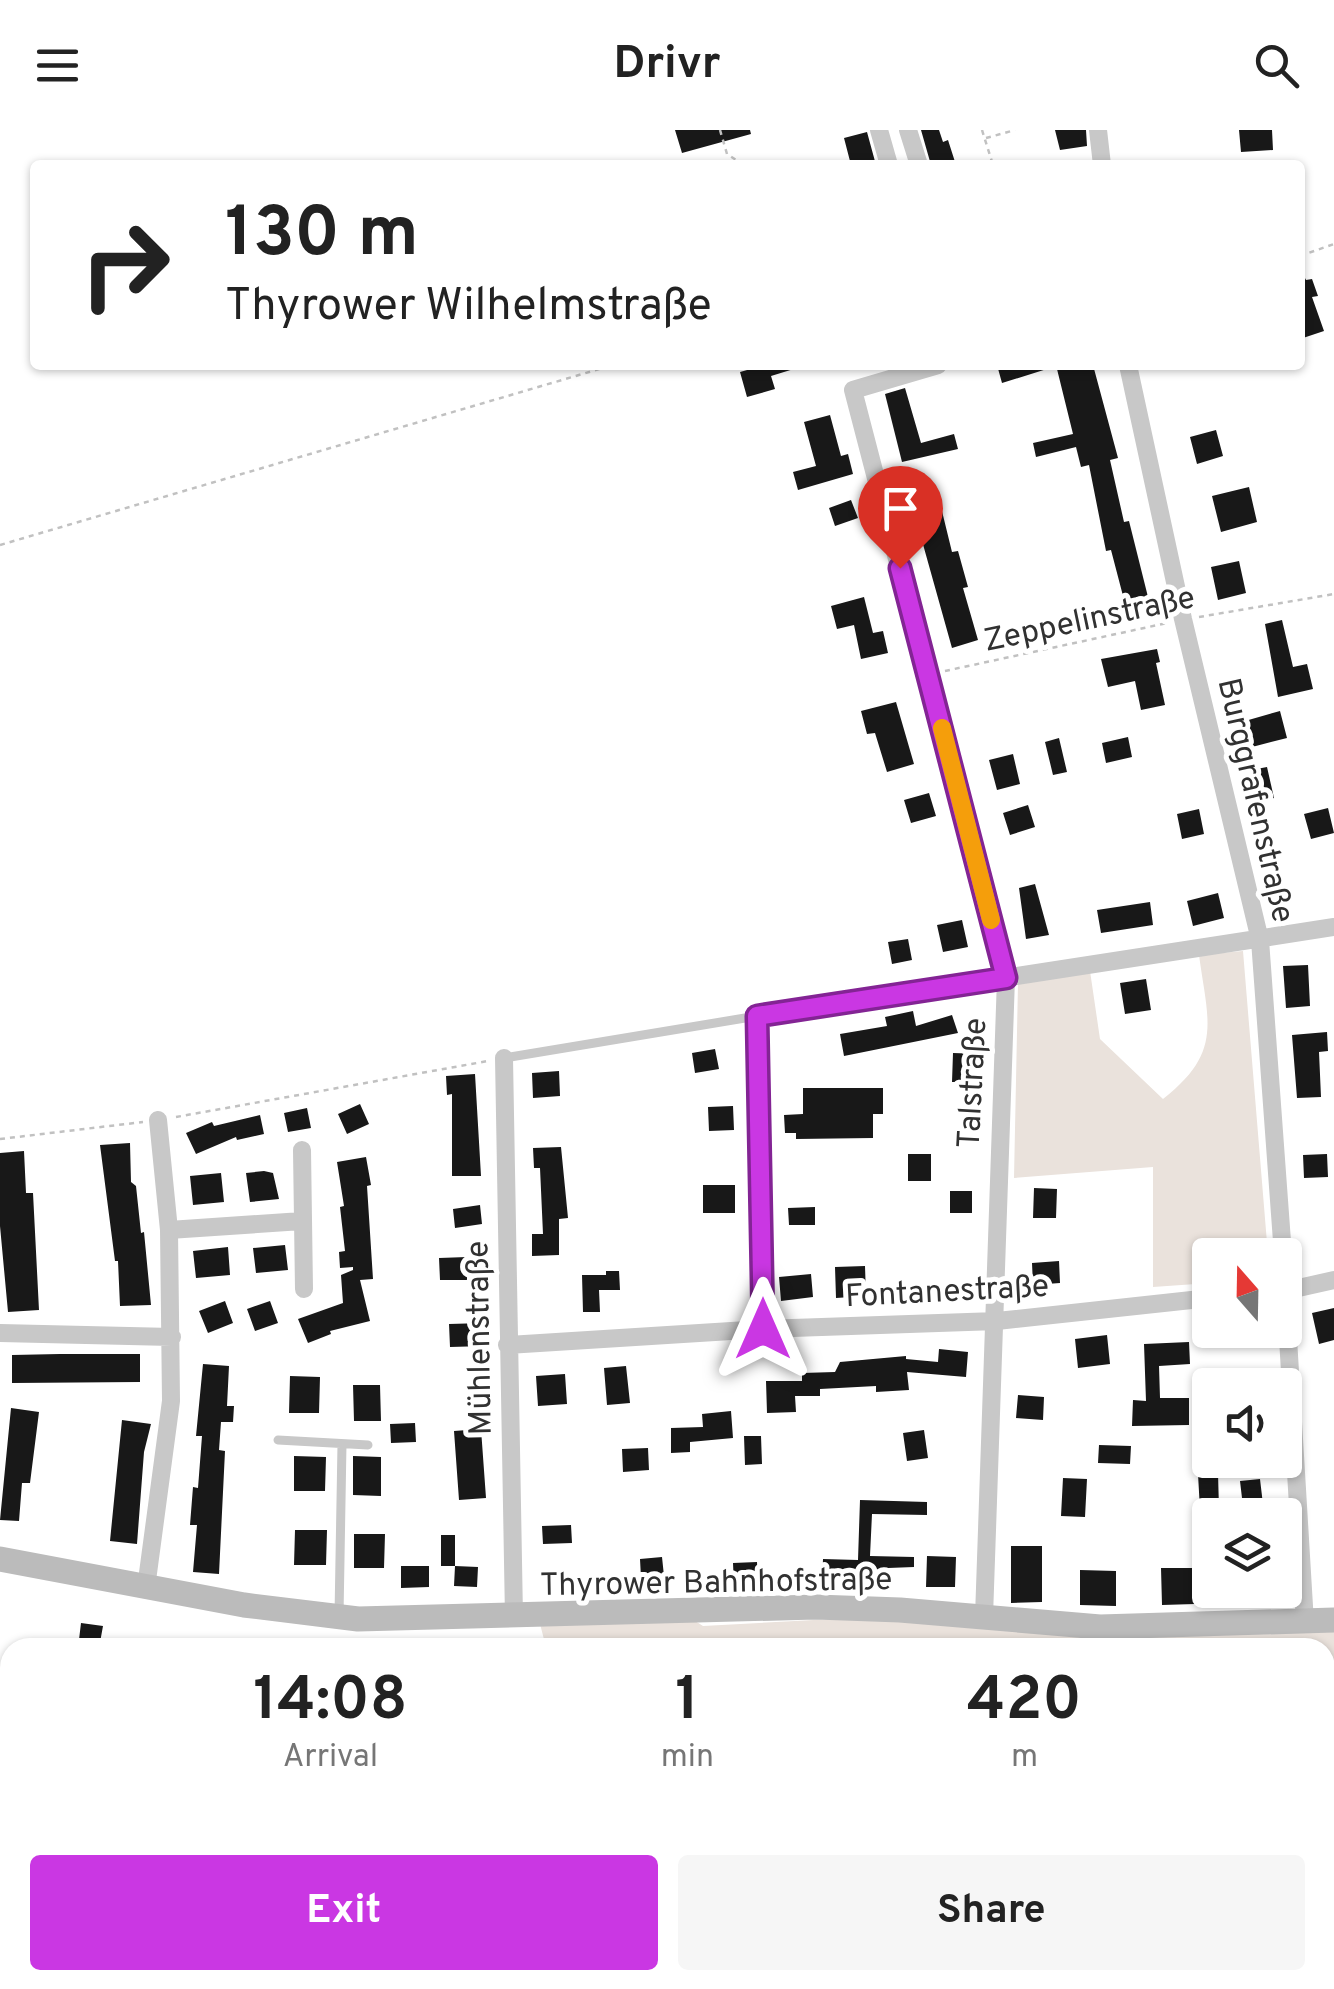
<!DOCTYPE html>
<html lang="en">
<head>
<meta charset="utf-8">
<style>
  body { margin:0; font-family:Overpass,sans-serif; background:#f6f6f6; color:#222; height:100vh; display:flex; flex-direction:column; font-size:38px; white-space:nowrap }
  * { box-sizing:border-box; margin:0 }
  p { font-size:32px; color:#767676 }
  .icon { flex:none; width:55px; height:55px; fill:none; stroke:currentColor; stroke-width:2; stroke-linecap:round; stroke-linejoin:round }
  .map { position:relative; flex:1; overflow:hidden }
  .panel { position:absolute; left:0px; top:1508px; width:1335px; height:352px; display:flex; flex-direction:column; background:#fff; border-radius:30px 30px 0 0; box-shadow:0 2px 8px #0004 }
  .panel>* { flex:none }
  .hud { position:absolute; left:30px; top:30px; width:1275px; height:210px; border-radius:10px; box-shadow:0 2px 8px #0004; background:#fff; color:#222; overflow:hidden }
  .needle { width:65px; rotate:340deg }
  .buttons { position:absolute; left:1192px; top:1108px; display:grid; gap:20px }
  .buttons a { display:grid; place-items:center; width:110px; height:110px; border-radius:10px; background:#fff; box-shadow:0 2px 8px #0004; font-size:50px }
  .pin { position:absolute; display:grid; place-items:center; width:85px; height:85px; color:#fff; margin:-102px -42px; border-radius:50% 50% 50% 0; rotate:-45deg; box-shadow:0 0 10px #0007 }
  .pin .icon { rotate:45deg }
  .me { position:absolute; width:110px; margin:-55px; rotate:0deg; stroke-linejoin:round; filter:drop-shadow(0 0 8px #0008) }
  .turn { display:flex; align-items:center; gap:35px; height:210px; padding:0 30px; font-size:45px }
  .turn .icon { width:130px; height:130px; stroke-width:2.5 }
  .turn b { display:block; font-size:70px; line-height:85px }
  .eta { display:flex; justify-content:space-evenly; align-items:center; height:170px; text-align:center }
  .eta b { font-size:60px; font-weight:700; line-height:70px }
  .cta { display:flex; gap:20px; margin-top:auto; padding:20px 30px }
  .cta a { flex:1; height:115px; border-radius:10px; background:#ca37e3; color:#fff; font-size:40px; font-weight:700; line-height:115px; text-align:center }
  .cta a+a { background:#f6f6f6; color:#222 }
  header { display:flex; justify-content:space-between; align-items:center; height:130px; padding:0 30px; background:#fff; font-size:45px; font-weight:700 }
  .map>svg:first-child { display:block }
  .green { fill:#eae2dc }
  .building { fill:#181818 }
  .lines { fill:none; stroke-linecap:round; stroke-linejoin:round }
  .path { stroke:#c1c1c1; stroke-width:2.5; stroke-dasharray:5 5; stroke-linecap:butt }
  .lane { stroke:#c8c8c8; stroke-width:9 }
  .street { stroke:#c8c8c8; stroke-width:18 }
  .secondary { stroke:#bbb; stroke-width:25 }
  .route-casing { stroke:#832494; stroke-width:25 }
  .route { stroke:#ca37e3; stroke-width:18 }
  .slow { stroke:#f59e0b; stroke-width:18 }
  .labels { text-anchor:middle; stroke-width:10; stroke-linejoin:round; paint-order:stroke }
  .street-label { font-size:32px; fill:#313131; stroke:#fff }
</style>
</head>
<body>
<header><svg class="icon" aria-label="menu" viewBox="0 0 24 24"><path d="M4 6h16M4 12h16M4 18h16"/></svg>Drivr<svg class="icon" aria-label="search" viewBox="0 0 24 24"><circle cx="10" cy="10" r="6"/><path d="M15 15l6 6"/></svg></header>
<div class="map">
<svg width="1334" height="1859" viewBox="0 0 1334 1859">
  <rect width="100%" height="100%" fill="#fff"/>
  <path class="green" d="M1243,821L1268,1125H1210V1153L1153,1157V1037L1014,1048L1018,853L1090,841L1100,909L1163,969C1223,922 1208,892 1199,825Z
    M870,1487L1334,1497V1752L1325,1749V1518H557L546,1517L540,1494L692,1489L703,1496Z"/>
  <path class="building" d="M675,0H750L751,4L682,23Z
    M921,0H939L943,12L948,10L956,35H931Z
    M1055,0H1086L1087,16L1060,20Z
    M1239,0H1272L1273,20L1241,22Z
    M867,2L876,35H851L844,8Z
    M1300,138L1306,150L1312,149L1318,166L1312,167L1324,201L1300,209Z
    M765,235H797V238L771,246L775,259L747,267L740,242Z
    M997,235H1050V238L1002,253Z
    M1056,235H1093L1118,328L1110,330L1124,392L1129,391L1151,479L1128,485L1111,420L1106,421L1089,335L1081,337L1076,317L1036,327L1033,313L1073,304Z
    M905,258L921,313L954,304L958,319L902,332L885,264Z
    M830,285L841,326L848,324L853,344L798,360L793,342L816,336L804,292Z
    M1216,300L1223,326L1197,334L1190,307Z
    M924,343L933,374L940,373L952,422L958,421L968,457L963,458L978,510L952,518L905,350Z
    M1249,357L1257,392L1221,402L1212,366Z
    M851,370L858,388L835,396L829,378Z
    M1239,431L1246,463L1218,470L1211,437Z
    M864,467L873,503L883,501L888,523L861,529L854,495L837,499L831,476Z
    M1282,490L1293,537L1307,534L1313,559L1278,567L1265,494Z
    M1157,519L1160,532L1156,533L1165,575L1141,580L1135,551L1108,557L1101,529Z
    M896,572L914,634L887,642L875,603L867,604L861,581Z
    M1280,581L1287,608L1252,617L1245,591Z
    M1128,607L1132,627L1106,633L1102,613Z
    M1059,608L1067,642L1053,645L1045,612Z
    M1013,624L1020,654L997,660L989,630Z
    M1267,637L1274,668L1248,674L1241,642Z
    M929,663L936,686L911,693L904,670Z
    M1028,675L1035,697L1010,705L1003,683Z
    M1328,678L1334,703L1311,709L1304,684Z
    M1199,679L1204,704L1182,709L1177,684Z
    M1035,754L1049,805L1026,809L1019,758Z
    M1218,763L1224,788L1193,796L1187,771Z
    M1150,772L1153,795L1101,803L1097,780Z
    M962,790L968,817L943,822L937,795Z
    M908,809L912,830L892,834L888,812Z
    M1308,835L1310,876L1286,878L1283,836Z
    M1146,849L1151,880L1125,884L1120,853Z
    M913,881L916,896L952,885L958,903L844,926L840,904L887,896L885,887Z
    M1327,902L1328,921L1319,922L1321,967L1297,968L1292,905Z
    M715,919L719,939L695,943L692,923Z
    M953,923L982,924L981,952H952Z
    M559,941L560,966L533,968L532,943Z
    M475,944L481,1046H452V964L447,965L446,946Z
    M803,958H883V984H873V1008L796,1009V1003H785L784,985L803,984Z
    M360,974L369,994L347,1004L338,984Z
    M733,976L734,1000L709,1001L708,977Z
    M307,978L311,998L288,1002L284,983Z
    M260,985L264,1004L237,1010L236,1007L196,1024L186,1003L212,992L214,996Z
    M130,1013L131,1052L136,1056L141,1103L144,1102L151,1175L120,1176L118,1131H115L100,1015Z
    M561,1017L568,1088L559,1089V1125L532,1126V1104H543L540,1038H534L533,1018Z
    M24,1021L26,1063H33L39,1180L8,1182L0,1096V1023Z
    M908,1024H931V1051H908Z
    M1327,1024L1328,1047L1304,1048L1303,1025Z
    M366,1027L371,1055L367,1056L373,1149L360,1150L370,1191L330,1201L331,1204L308,1213L298,1189L343,1173L341,1145L353,1140V1137L340,1138L339,1122L345,1121L340,1077L344,1076L337,1032Z
    M264,1041L273,1043L279,1069L250,1072L246,1043Z
    M221,1043L224,1072L193,1075L190,1046Z
    M703,1055H735V1083H703Z
    M1034,1058L1057,1059L1056,1088H1033Z
    M950,1061H972V1083H950Z
    M480,1075L482,1094L455,1098L453,1079Z
    M815,1077V1095H789L788,1078Z
    M285,1115L288,1140L256,1143L253,1118Z
    M228,1117L230,1145L196,1148L193,1121Z
    M467,1127V1150H440L439,1128Z
    M1059,1131L1060,1153L1033,1155L1032,1133Z
    M865,1136L866,1166L836,1168L835,1137Z
    M606,1141H619L620,1160H599L600,1182H583L582,1145H606Z
    M811,1144L813,1167L781,1171L779,1147Z
    M225,1171L233,1193L208,1203L199,1181Z
    M270,1171L278,1193L255,1201L247,1179Z
    M1334,1178V1210L1319,1214L1312,1183Z
    M484,1193L485,1216L450,1217L449,1194Z
    M1107,1205L1110,1234L1078,1238L1075,1209Z
    M1189,1212L1190,1234L1159,1236L1160,1268H1189V1295L1132,1296L1133,1270L1146,1271L1144,1214Z
    M939,1219L968,1222L966,1247L907,1242L909,1260L876,1262V1256L820,1259V1266H795L796,1282L767,1283L766,1251H802V1243L835,1242L840,1232L906,1226V1229L938,1232Z
    M60,1224H140V1252L12,1253V1225Z
    M203,1234L229,1236L227,1276H234L233,1292H221L219,1320L225,1321L219,1444L193,1442L197,1395H190L193,1357L198,1358L202,1306H196Z
    M626,1236L630,1273L607,1275L604,1238Z
    M565,1244L567,1274L538,1276L536,1246Z
    M290,1246L320,1247L319,1283H289Z
    M353,1255H380L381,1291H354Z
    M1018,1265L1044,1267L1043,1290L1016,1288Z
    M11,1278L39,1282L30,1353H22L19,1391L0,1390Z
    M731,1281L733,1308L690,1312V1322L671,1323V1298L703,1297L702,1284Z
    M122,1290L151,1294L144,1322L137,1414L110,1411Z
    M415,1293L416,1312L391,1313L390,1294Z
    M481,1299L486,1368L459,1370L454,1301Z
    M924,1300L928,1328L907,1331L903,1303Z
    M744,1306H761L762,1334L745,1335Z
    M1099,1315L1131,1316L1130,1334L1098,1333Z
    M648,1318L649,1340L623,1342L622,1319Z
    M294,1326L326,1327L325,1361H294Z
    M353,1326L381,1327V1366L353,1365Z
    M1218,1343L1219,1379L1200,1380L1198,1344Z
    M1063,1348L1087,1349L1085,1387L1061,1386Z
    M1260,1349L1264,1383L1244,1385L1240,1351Z
    M860,1370L927,1372V1385L872,1384L870,1426L914,1427V1437L888,1438V1449H846V1454L822,1453L823,1429L858,1430Z
    M571,1395L572,1413L543,1414L542,1396Z
    M295,1400H327L326,1435H294Z
    M354,1404H385L384,1438H354Z
    M441,1405H455V1436H441Z
    M1011,1416H1042V1472L1011,1473Z
    M927,1426L956,1427L955,1457H926Z
    M662,1427L664,1446L641,1448L640,1429Z
    M757,1432L758,1456H734L733,1433Z
    M401,1436H429V1457L401,1458Z
    M455,1436L478,1437L477,1457L454,1456Z
    M1161,1438H1194L1195,1474L1162,1475Z
    M1080,1440L1116,1441V1476L1080,1475Z
    M81,1493L103,1496L99,1518H78Z"/>
  <g class="lines">
    <path class="path" d="M720,0L727,24L744,35
      M982,0L993,35
      M986,8L1015,0
      M1300,126L1334,114
      M0,415L613,235
      M1199,487L1334,464
      M945,541L1167,493
      M176,987L488,931
      M0,1009L143,992
      M1325,1831L1334,1814
      M1310,1859L1315,1850"/>
    <path class="lane" d="M504,928L757,886
      M278,1310L368,1315
      M339,1486L342,1314"/>
    <path class="street" d="M879,0L889,35
      M908,0L919,35
      M1098,0L1102,35
      M938,235L853,260L1006,848L984,1487
      M1128,235L1183,489L1260,810L1283,1125
      M504,928L514,1487
      M302,1020L304,1159
      M169,1100L302,1091
      M1285,1158L1305,1493
      M1285,1161L1334,1150
      M763,1199L757,886L1334,797
      M0,1203L172,1207
      M507,1215L763,1199L997,1191L1210,1168
      M146,1458L171,1271L169,1100L158,990"/>
    <path class="secondary" d="M0,1429L244,1475L358,1489L816,1477L900,1480L1100,1497L1334,1490"/>
  </g>
  <g class="lines">
    <g class="route-casing">
      <path id="route" d="M763,1199L757,886L1006,848L900,438"/>
    </g>
    <use href="#route" class="route"/>
    <path class="slow" d="M942,598L991,790"/>
  </g>
  <g class="labels">
    <g class="street-label">
      <text transform="translate(1089 488) rotate(-12)" y="11">Zeppelinstraße</text>
      <text transform="translate(1257 670) rotate(77)" y="11">Burggrafenstraße</text>
      <text transform="translate(971 953) rotate(-87)" y="11">Talstraße</text>
      <text transform="translate(947 1160) rotate(-3)" y="11">Fontanestraße</text>
      <text transform="translate(478 1208) rotate(-91)" y="11">Mühlenstraße</text>
      <text transform="translate(716 1451) rotate(-1)" y="11">Thyrower Bahnhofstraße</text>
    </g>
  </g>
</svg>
<div class="buttons">
<a><svg class="needle" viewBox="-14 -14 28 28"><path d="M0-13l5 13h-10z" fill="#e53935"/><path d="M0 13l5-13h-10z" fill="#767676"/></svg></a>
<a><svg class="icon" aria-label="sound" viewBox="0 0 24 24"><path d="M4 9h4l5-4v14l-5-4H4zM17 9q2 3 0 6"/></svg></a>
<a><svg class="icon" aria-label="layers" viewBox="0 0 24 24"><path d="M12 4l9 5-9 5-9-5zM3 14l9 5 9-5"/></svg></a>
</div>
<div class="pin" style="left:900px;top:438px;background:#d93025"><svg class="icon" aria-label="arrive" viewBox="0 0 24 24"><path d="M6 21V4h12l-3 4 3 4H6"/></svg></div>
<svg class="me" style="left:763px;top:1199px" viewBox="-20 -20 40 40"><path d="M0-17L14 15 0 8-14 15z" fill="#ca37e3" stroke="#fff" stroke-width="4"/></svg>
<div class="hud">
<div class="turn"><svg class="icon" aria-label="right" viewBox="0 0 24 24"><path d="M7 20v-9h11M14 6l5 5-5 5"/></svg><div><b>130 m</b>Thyrower Wilhelmstraße</div></div>
</div>
<section class="panel">
<div class="eta">
<div><b>14:08</b><p>Arrival</p></div>
<div><b>1</b><p>min</p></div>
<div><b>420</b><p>m</p></div>
</div>
<div class="cta"><a>Exit</a><a>Share</a></div>
</section>
</div>
</body>
</html>
